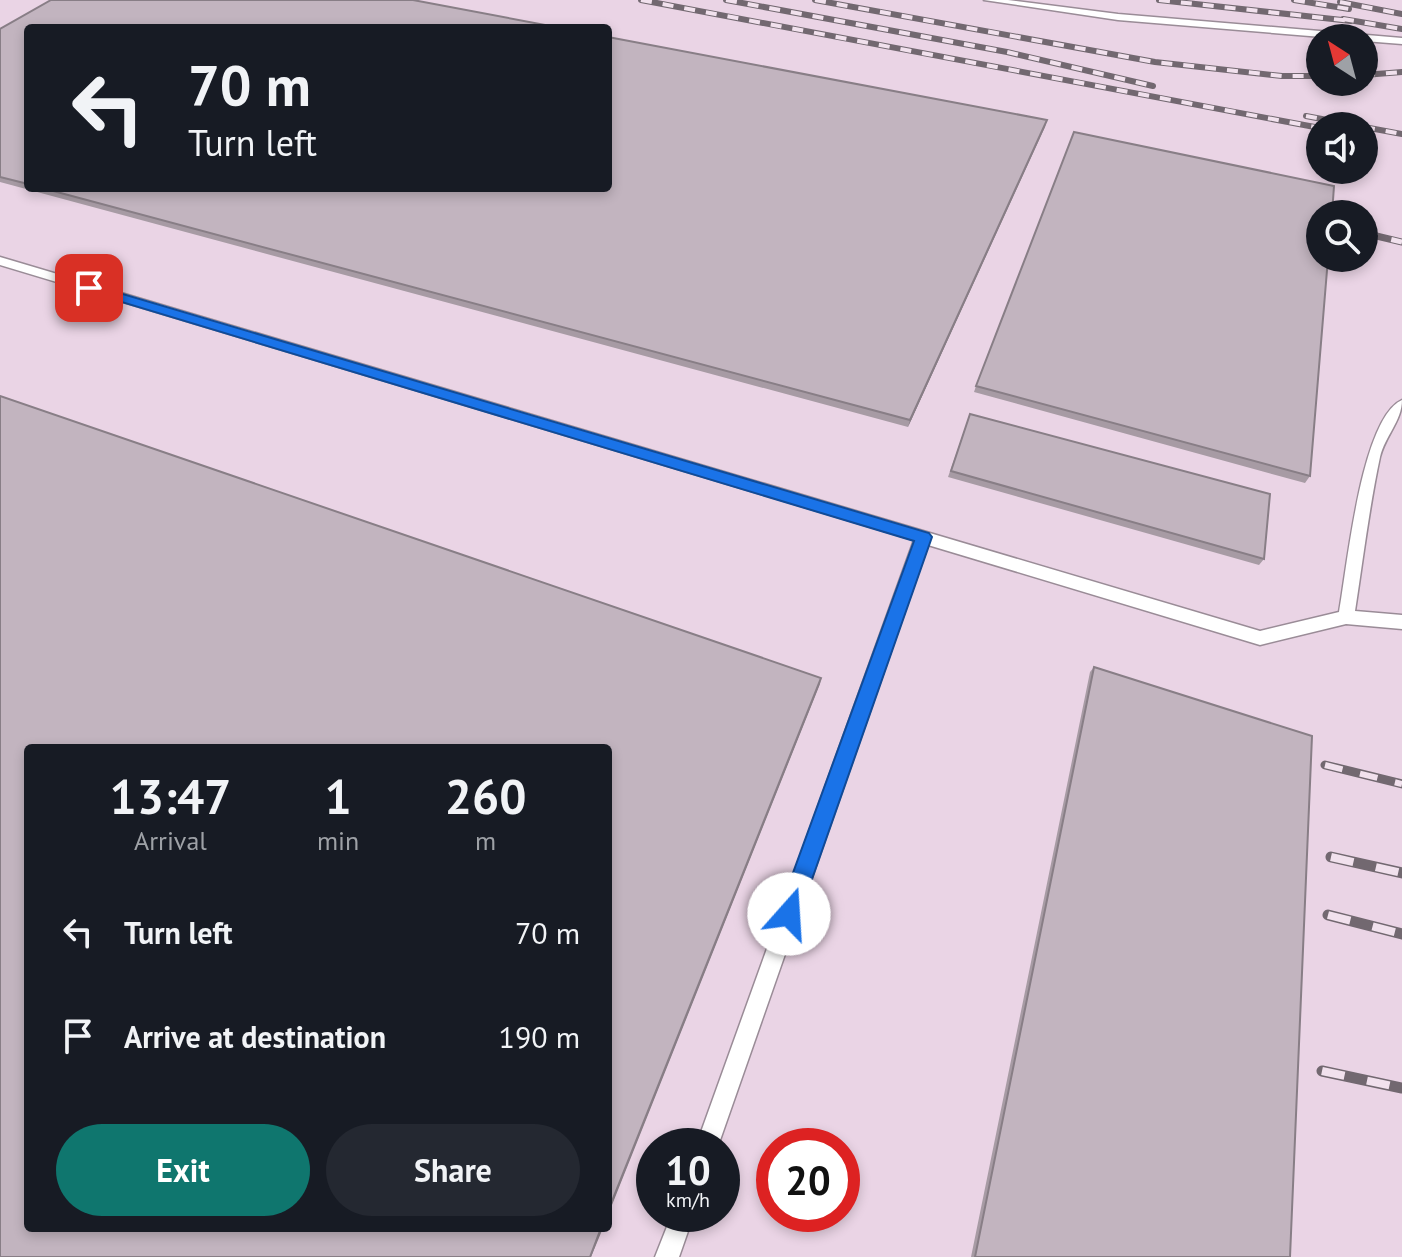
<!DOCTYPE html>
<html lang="en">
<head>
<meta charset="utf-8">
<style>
  body { margin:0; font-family:"PT Sans",sans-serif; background:#242831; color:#f1f3f6; height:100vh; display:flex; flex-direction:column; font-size:30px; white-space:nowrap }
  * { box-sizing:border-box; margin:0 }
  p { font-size:26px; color:#9ea1a6 }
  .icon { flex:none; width:44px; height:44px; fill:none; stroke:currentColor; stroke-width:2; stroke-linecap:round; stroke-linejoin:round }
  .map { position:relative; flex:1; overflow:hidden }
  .side { position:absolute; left:24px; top:744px; width:588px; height:488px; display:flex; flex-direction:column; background:#171b24; border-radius:8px; box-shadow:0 4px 12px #0003 }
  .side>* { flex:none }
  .top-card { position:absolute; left:24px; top:24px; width:588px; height:168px; border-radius:8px; box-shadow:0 4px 12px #0003; background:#171b24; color:#f1f3f6; overflow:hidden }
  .needle { width:52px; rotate:324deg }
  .fabs { position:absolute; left:1306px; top:24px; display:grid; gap:16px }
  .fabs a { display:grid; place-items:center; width:72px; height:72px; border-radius:50%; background:#171b24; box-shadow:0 4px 12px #0003; font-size:40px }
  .speed { position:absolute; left:636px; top:1128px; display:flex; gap:16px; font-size:40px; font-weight:700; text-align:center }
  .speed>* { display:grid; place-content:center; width:104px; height:104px; border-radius:50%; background:#171b24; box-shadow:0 4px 12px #0003; line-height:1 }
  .speed small { font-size:20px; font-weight:400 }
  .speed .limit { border:12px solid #d22; background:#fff; color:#111 }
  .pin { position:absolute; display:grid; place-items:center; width:68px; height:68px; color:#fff; margin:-34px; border-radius:16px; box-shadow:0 4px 12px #0006 }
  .me { position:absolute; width:88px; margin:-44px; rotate:19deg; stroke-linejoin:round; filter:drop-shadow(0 0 6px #0008) }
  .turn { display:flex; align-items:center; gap:28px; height:168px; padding:0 32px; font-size:36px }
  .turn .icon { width:104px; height:104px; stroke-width:2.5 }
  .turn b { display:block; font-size:56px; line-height:68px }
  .eta { display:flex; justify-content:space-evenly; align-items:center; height:136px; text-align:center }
  .eta b { font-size:48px; font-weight:600; line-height:56px }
  .cta { display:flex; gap:16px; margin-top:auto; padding:16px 32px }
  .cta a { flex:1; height:92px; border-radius:48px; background:#0f766e; color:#fff; font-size:32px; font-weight:600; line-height:92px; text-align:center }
  .cta a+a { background:#242831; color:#f1f3f6 }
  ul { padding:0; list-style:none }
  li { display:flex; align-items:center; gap:24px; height:104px; padding:0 32px }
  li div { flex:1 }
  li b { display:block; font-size:30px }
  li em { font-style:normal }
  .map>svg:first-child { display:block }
  .built { fill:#ead4e5; fill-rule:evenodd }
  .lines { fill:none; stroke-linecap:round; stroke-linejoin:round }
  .service-casing { stroke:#9a8c97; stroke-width:3 }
  .service { fill:#fff; fill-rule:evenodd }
  .rail-far3-casing { stroke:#726870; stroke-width:6 }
  .rail-far2-casing { stroke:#726870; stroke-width:7 }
  .rail-far1-casing { stroke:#726870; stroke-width:9 }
  .rail-casing { stroke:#726870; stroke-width:11 }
  .rail-far3 { stroke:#f1e1ed; stroke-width:4; stroke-dasharray:11; stroke-linecap:butt }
  .rail-far2 { stroke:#f1e1ed; stroke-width:5; stroke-dasharray:14; stroke-linecap:butt }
  .rail-far1 { stroke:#f1e1ed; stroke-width:6; stroke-dasharray:18; stroke-linecap:butt }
  .rail { stroke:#f1e1ed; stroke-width:8; stroke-dasharray:23; stroke-linecap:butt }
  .wall { fill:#a79ba4 }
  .shaded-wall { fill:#887e86 }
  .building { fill:#c2b4bf; stroke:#887e86; stroke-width:2 }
  .route { fill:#1a73e8; stroke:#114b97; stroke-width:2 }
</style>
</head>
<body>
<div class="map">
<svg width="1402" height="1257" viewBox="0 0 1402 1257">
  <rect width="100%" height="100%" fill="#f1e1ed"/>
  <path class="built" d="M0,0H1402V1257H0ZM28,28H608V188H28ZM1320,38H1364V82H1320ZM1320,126H1364V170H1320ZM1320,214H1364V258H1320ZM28,748H608V1228H28ZM654,1146H722V1214H654ZM774,1146H842V1214H774Z"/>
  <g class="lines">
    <g class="service-casing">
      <path id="service" d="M984,0H1008L1118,14L1402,38V44L1364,41V38H1334L1118,20Z
        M0,257L1260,631L1339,612C1347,569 1361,418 1402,400C1402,421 1385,436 1380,457C1369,508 1363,560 1355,611L1402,615V629L1346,624L1260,645L928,545L718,1146H696L914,540L0,265Z
        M672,1214H694L679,1257H655Z"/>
    </g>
    <use href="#service" class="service"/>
    <g class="rail-far3-casing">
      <path id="rail-far3" d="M641,0L1320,128
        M726,0L1007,52L1153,86
        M815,0L1155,62L1282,76H1320
        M1159,0L1351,21
        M1294,0L1349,9
        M1340,2L1402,14
        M1343,19L1402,29
        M1364,75L1402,72
        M1306,116L1359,126
        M1364,127L1402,134"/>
    </g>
    <g class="rail-far2-casing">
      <path id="rail-far2" d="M1364,233L1402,242"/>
    </g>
    <g class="rail-far1-casing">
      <path id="rail-far1" d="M1325,765L1402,784"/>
    </g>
    <g class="rail-casing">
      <path id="rail" d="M1331,857L1402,873
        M1328,915L1402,934
        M1322,1071L1402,1088"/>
    </g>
    <use href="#rail-far3" class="rail-far3"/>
    <use href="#rail-far2" class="rail-far2"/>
    <use href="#rail-far1" class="rail-far1"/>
    <use href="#rail" class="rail"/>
  </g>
  <path class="wall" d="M28,28V188H608L1047,120L908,427L0,182V29Z
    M976,386L1310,476L1305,483L974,392Z
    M970,414L1264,559L1259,565L948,477Z
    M1094,667L1290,1257H971L1090,672Z"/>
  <path class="shaded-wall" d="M1047,120L1045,127L908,427L910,420Z
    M821,678L820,684L608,1215V1211Z
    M601,1228H603L591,1257H590Z"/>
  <path class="building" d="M51,0H413L561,28H28V184L0,177V29Z
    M608,37L1047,120L910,420L42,188H608Z
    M1074,132L1334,186L1332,214H1320V258H1328L1310,476L976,386Z
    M0,396L821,678L608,1211V748H28V1228H601L590,1257H0Z
    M970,414L1270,494L1264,559L951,471Z
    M1094,667L1312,736L1290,1257H975Z"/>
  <path class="route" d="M89,284L929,533L932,537L797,922L789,925L782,922L778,914L914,541L85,291L83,288Z"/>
</svg>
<div class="fabs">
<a><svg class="needle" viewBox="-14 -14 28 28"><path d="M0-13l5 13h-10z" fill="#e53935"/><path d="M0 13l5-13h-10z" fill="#9ea1a6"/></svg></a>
<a><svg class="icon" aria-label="sound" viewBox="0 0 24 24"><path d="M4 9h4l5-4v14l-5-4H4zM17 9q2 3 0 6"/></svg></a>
<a><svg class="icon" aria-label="search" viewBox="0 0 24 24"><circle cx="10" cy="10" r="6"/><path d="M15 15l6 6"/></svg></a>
</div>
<div class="speed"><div>10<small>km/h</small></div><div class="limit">20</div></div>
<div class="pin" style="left:89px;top:288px;background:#d93025"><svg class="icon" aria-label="arrive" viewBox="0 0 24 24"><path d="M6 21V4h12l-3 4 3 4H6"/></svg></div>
<svg class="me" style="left:789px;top:914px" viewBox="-20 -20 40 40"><circle r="19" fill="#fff"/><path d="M0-13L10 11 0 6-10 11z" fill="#1a73e8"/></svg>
<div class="top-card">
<div class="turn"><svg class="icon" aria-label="left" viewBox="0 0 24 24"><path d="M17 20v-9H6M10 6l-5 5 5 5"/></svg><div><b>70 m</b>Turn left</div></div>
</div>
<section class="side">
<div class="eta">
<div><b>13:47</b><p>Arrival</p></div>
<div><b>1</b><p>min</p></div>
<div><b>260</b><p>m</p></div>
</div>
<ul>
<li><svg class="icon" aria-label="left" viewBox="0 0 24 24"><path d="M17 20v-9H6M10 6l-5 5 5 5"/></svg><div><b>Turn left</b></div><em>70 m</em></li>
<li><svg class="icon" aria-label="arrive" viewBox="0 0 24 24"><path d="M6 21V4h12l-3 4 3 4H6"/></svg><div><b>Arrive at destination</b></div><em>190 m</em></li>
</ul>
<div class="cta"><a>Exit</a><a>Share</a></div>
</section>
</div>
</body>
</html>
